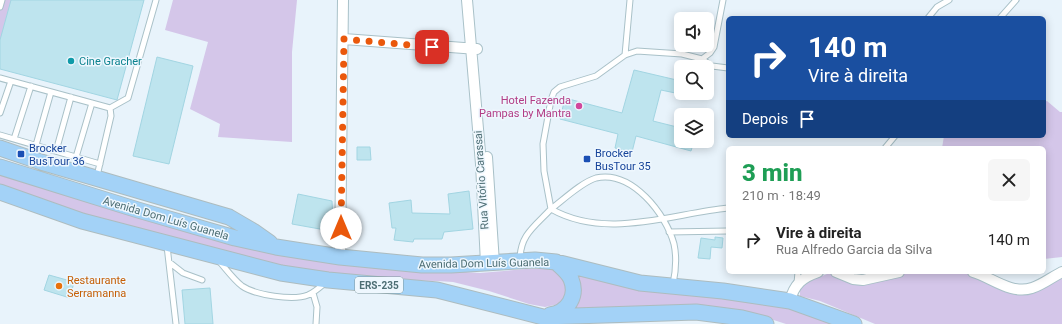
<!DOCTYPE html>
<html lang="pt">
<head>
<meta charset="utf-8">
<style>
  body { margin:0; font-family:Roboto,sans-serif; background:#f6f6f6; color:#222; height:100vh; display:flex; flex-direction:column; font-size:15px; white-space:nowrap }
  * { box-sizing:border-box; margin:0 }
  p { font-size:13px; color:#767676 }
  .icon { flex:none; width:22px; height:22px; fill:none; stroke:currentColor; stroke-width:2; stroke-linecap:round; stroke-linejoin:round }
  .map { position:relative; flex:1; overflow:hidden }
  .sheet { position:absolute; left:726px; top:146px; width:320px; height:128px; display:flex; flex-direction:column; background:#fff; border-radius:6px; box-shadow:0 2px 10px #0003 }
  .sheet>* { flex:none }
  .hud { position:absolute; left:726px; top:16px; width:320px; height:122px; border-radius:6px; box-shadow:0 2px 10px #0003; background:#1a4fa0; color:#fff; overflow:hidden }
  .buttons { position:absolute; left:674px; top:12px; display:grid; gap:8px }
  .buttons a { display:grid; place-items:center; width:40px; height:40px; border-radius:6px; background:#fff; box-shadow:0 2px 10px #0003; font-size:20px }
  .pin { position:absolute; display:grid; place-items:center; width:34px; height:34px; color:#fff; margin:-17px; border-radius:8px; box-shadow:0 2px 6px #0006 }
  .me { position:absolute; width:44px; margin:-22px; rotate:0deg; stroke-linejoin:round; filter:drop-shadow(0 0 3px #0008) }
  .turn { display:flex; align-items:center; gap:14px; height:84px; padding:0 16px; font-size:18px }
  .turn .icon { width:52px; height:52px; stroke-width:2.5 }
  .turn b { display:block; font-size:28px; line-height:34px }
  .then { display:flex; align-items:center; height:38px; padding:0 16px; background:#0003; gap:8px; font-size:15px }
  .round { display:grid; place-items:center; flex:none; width:42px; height:42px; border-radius:6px; background:#f6f6f6 }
  .summary { display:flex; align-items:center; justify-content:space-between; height:68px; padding:0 16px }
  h1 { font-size:24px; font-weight:800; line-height:30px; color:#1e9e55 }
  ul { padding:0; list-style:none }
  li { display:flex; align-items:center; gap:12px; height:52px; padding:0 16px }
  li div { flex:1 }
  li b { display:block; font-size:15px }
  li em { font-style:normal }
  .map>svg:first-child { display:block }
  .green { fill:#d4c6e9 }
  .building { fill:#bee4ee; stroke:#a2d5e2 }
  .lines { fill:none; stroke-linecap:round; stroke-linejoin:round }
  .service-casing { stroke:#a9c1c8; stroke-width:7 }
  .minor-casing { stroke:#a9c1c8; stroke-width:12 }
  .primary-casing { stroke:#adbcbf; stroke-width:17 }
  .service { stroke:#fff; stroke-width:5 }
  .minor { stroke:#fff; stroke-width:10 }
  .primary { stroke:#a3d2f7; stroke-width:15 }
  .route { stroke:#ea580c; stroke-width:7; stroke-dasharray:0 12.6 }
  .culture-dot { fill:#0f9aa8; stroke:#eef7fe; stroke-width:1.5 }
  .hotel-dot { fill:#d1479c; stroke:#eef7fe; stroke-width:1.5 }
  .transit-dot { fill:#1a4fb4; stroke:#eef7fe; stroke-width:1.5 }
  .food-dot { fill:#e8710a; stroke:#eef7fe; stroke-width:1.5 }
  .labels { text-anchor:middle; stroke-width:3; stroke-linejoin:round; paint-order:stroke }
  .shield { fill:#eef7fe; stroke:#7d979d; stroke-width:1 }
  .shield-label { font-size:10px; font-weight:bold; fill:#4d6e74 }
  .culture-label { font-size:11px; fill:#0d838f; stroke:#eef7fe; text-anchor:start }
  .hotel-label { font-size:11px; fill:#b23c85; stroke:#eef7fe; text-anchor:end }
  .transit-label { font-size:11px; fill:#164399; stroke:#eef7fe; text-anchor:start }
  .street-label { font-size:11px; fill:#4d6e74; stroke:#eef7fe }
  .food-label { font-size:11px; fill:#c56008; stroke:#eef7fe; text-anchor:start }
</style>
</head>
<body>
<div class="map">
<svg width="1062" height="324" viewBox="0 0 1062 324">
  <rect width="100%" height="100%" fill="#e8f3fb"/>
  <path class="green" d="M0,0H14L0,41Z
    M173,0H297L292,52V142L218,137L220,124L190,109L208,42L165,30Z
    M1047,101L1060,112H1062V257L1044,259V181L1046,173L1044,171V148H942L944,136H1044V102Z
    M0,174L377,266L480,273L526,269H554L559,272L567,288L564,300L559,304L545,307L529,304L489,291L453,282L437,281L382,280L288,268L86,215L0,186Z
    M575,270L787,307L839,324H786L761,316L571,310C582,295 584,287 575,270Z
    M912,272H963L980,277L1008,291L1062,277V324H875L820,301L800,296V287L807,282L827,274H834L864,283Z"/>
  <path class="building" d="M11,0H144L117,100L0,69V40Z
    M157,57L193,66L169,164L133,156Z
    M634,70L681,81L680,94L661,90L653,121L681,128V141H694L691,151L636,136L632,152L615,148L618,134L560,119L565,98L622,113Z
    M357,147H370L371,160H357Z
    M469,191L473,229L444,232L442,239H414L413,242L394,240L396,228H392L389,203L411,200L412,213L450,214L448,194Z
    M298,194L332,201L333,219L331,231L292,224Z
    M715,237L723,238L722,248L711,247L710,259L698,258L701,238L715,240Z
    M49,275L74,282L70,298L44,290Z
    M210,288L213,324H185L182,290Z"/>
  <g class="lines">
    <g class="service-casing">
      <path id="service" d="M0,7L2,0
        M928,18L937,7L949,0
        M1000,18L1016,0
        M625,55L630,0
        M702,59L710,53L714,47L723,0
        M0,78L110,108L111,116L97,176
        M110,108L128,98L156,0
        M0,113L11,81
        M0,135L100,164
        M14,139L31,86
        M36,145L51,92
        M885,148L895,136
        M56,151L71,97
        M76,157L92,103
        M669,232L728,231
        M167,246L176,324
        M520,260C520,235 534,227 551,209L544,171L543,144L551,100L554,92L560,87L596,76L625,55L637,51L682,54L702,59L712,66L728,68
        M219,261C226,269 234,280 242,286C255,295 293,301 308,295C315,292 320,287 326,282
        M169,262L183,273L202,280
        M797,283L798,272
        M673,284C676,270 677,258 674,244C666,214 632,170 596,178C582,182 563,200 551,209C606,240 670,214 728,208
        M313,293L317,307L316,324"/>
    </g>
    <g class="minor-casing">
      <path id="minor" d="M467,0L481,164L486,263
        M344,39L477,49
        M487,157L494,263
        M340,257L343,0
        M836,272L853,279L863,280L899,272
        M973,272C991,277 1011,295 1032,288C1042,285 1052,277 1062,272
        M790,301C794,284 803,277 818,272"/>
    </g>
    <g class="primary-casing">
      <path id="primary" d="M0,148L41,162L229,217L253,231L270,243
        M0,167L138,210L235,238L276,247L340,257L422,265H451L535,260L556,262L640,283L723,291L790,301L854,324
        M0,192L82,221L281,273L328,280L437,290L543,317L696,312L742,318L766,324
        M550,315C568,312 578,296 571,279C568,272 561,267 556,262"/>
    </g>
    <use href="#service" class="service"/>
    <use href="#minor" class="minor"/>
    <use href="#primary" class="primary"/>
  </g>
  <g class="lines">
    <path class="route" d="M341,228L344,39L432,47"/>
  </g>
  <circle class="culture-dot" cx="71" cy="61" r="4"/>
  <circle class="hotel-dot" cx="579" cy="106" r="4"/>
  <g class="transit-dot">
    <rect x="17" y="150" width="8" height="8" rx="2"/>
    <rect x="583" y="155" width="8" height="8" rx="2"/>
  </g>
  <circle class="food-dot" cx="59" cy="286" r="4"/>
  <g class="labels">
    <rect class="shield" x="355" y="277" width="48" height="16" rx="3"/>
    <g class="shield-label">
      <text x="379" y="289">ERS-235</text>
    </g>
    <g class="culture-label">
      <text x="79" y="65">Cine Gracher</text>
    </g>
    <g class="hotel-label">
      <text x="571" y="104">Hotel Fazenda<tspan x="571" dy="13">Pampas by Mantra</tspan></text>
    </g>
    <g class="transit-label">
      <text x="29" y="152">Brocker<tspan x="29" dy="13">BusTour 36</tspan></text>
      <text x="595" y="157">Brocker<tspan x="595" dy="13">BusTour 35</tspan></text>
    </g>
    <g class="street-label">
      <text transform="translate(481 180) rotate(-94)" y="4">Rua Vitório Carassai</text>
      <text transform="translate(166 218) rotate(16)" y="4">Avenida Dom Luís Guanela</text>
      <text transform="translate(484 263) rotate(-1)" y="4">Avenida Dom Luís Guanela</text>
    </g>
    <g class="food-label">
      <text x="67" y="284">Restaurante<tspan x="67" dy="13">Serramanna</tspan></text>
    </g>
  </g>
</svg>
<div class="buttons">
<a><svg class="icon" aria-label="sound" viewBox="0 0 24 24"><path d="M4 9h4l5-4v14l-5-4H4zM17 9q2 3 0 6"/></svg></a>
<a><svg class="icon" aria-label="search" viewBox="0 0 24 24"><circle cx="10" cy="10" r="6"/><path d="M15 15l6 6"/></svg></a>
<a><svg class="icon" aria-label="layers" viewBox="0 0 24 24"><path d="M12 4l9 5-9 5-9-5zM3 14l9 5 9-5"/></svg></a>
</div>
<div class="pin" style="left:432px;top:47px;background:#d93025"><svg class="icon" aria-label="arrive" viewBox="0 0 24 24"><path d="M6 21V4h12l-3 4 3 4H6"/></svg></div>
<svg class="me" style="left:341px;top:228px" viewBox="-20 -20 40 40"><circle r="19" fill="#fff"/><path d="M0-13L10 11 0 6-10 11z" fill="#ea580c"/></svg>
<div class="hud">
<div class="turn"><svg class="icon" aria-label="right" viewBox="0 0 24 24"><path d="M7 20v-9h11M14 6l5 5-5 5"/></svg><div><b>140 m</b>Vire à direita</div></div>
<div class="then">Depois<svg class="icon" aria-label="arrive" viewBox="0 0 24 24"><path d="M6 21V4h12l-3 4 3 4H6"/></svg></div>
</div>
<section class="sheet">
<div class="summary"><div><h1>3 min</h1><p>210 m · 18:49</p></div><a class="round"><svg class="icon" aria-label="close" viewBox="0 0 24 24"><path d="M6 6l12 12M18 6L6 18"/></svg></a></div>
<ul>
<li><svg class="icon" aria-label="right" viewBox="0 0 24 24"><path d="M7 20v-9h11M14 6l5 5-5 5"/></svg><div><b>Vire à direita</b><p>Rua Alfredo Garcia da Silva</p></div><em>140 m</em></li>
</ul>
</section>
</div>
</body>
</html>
